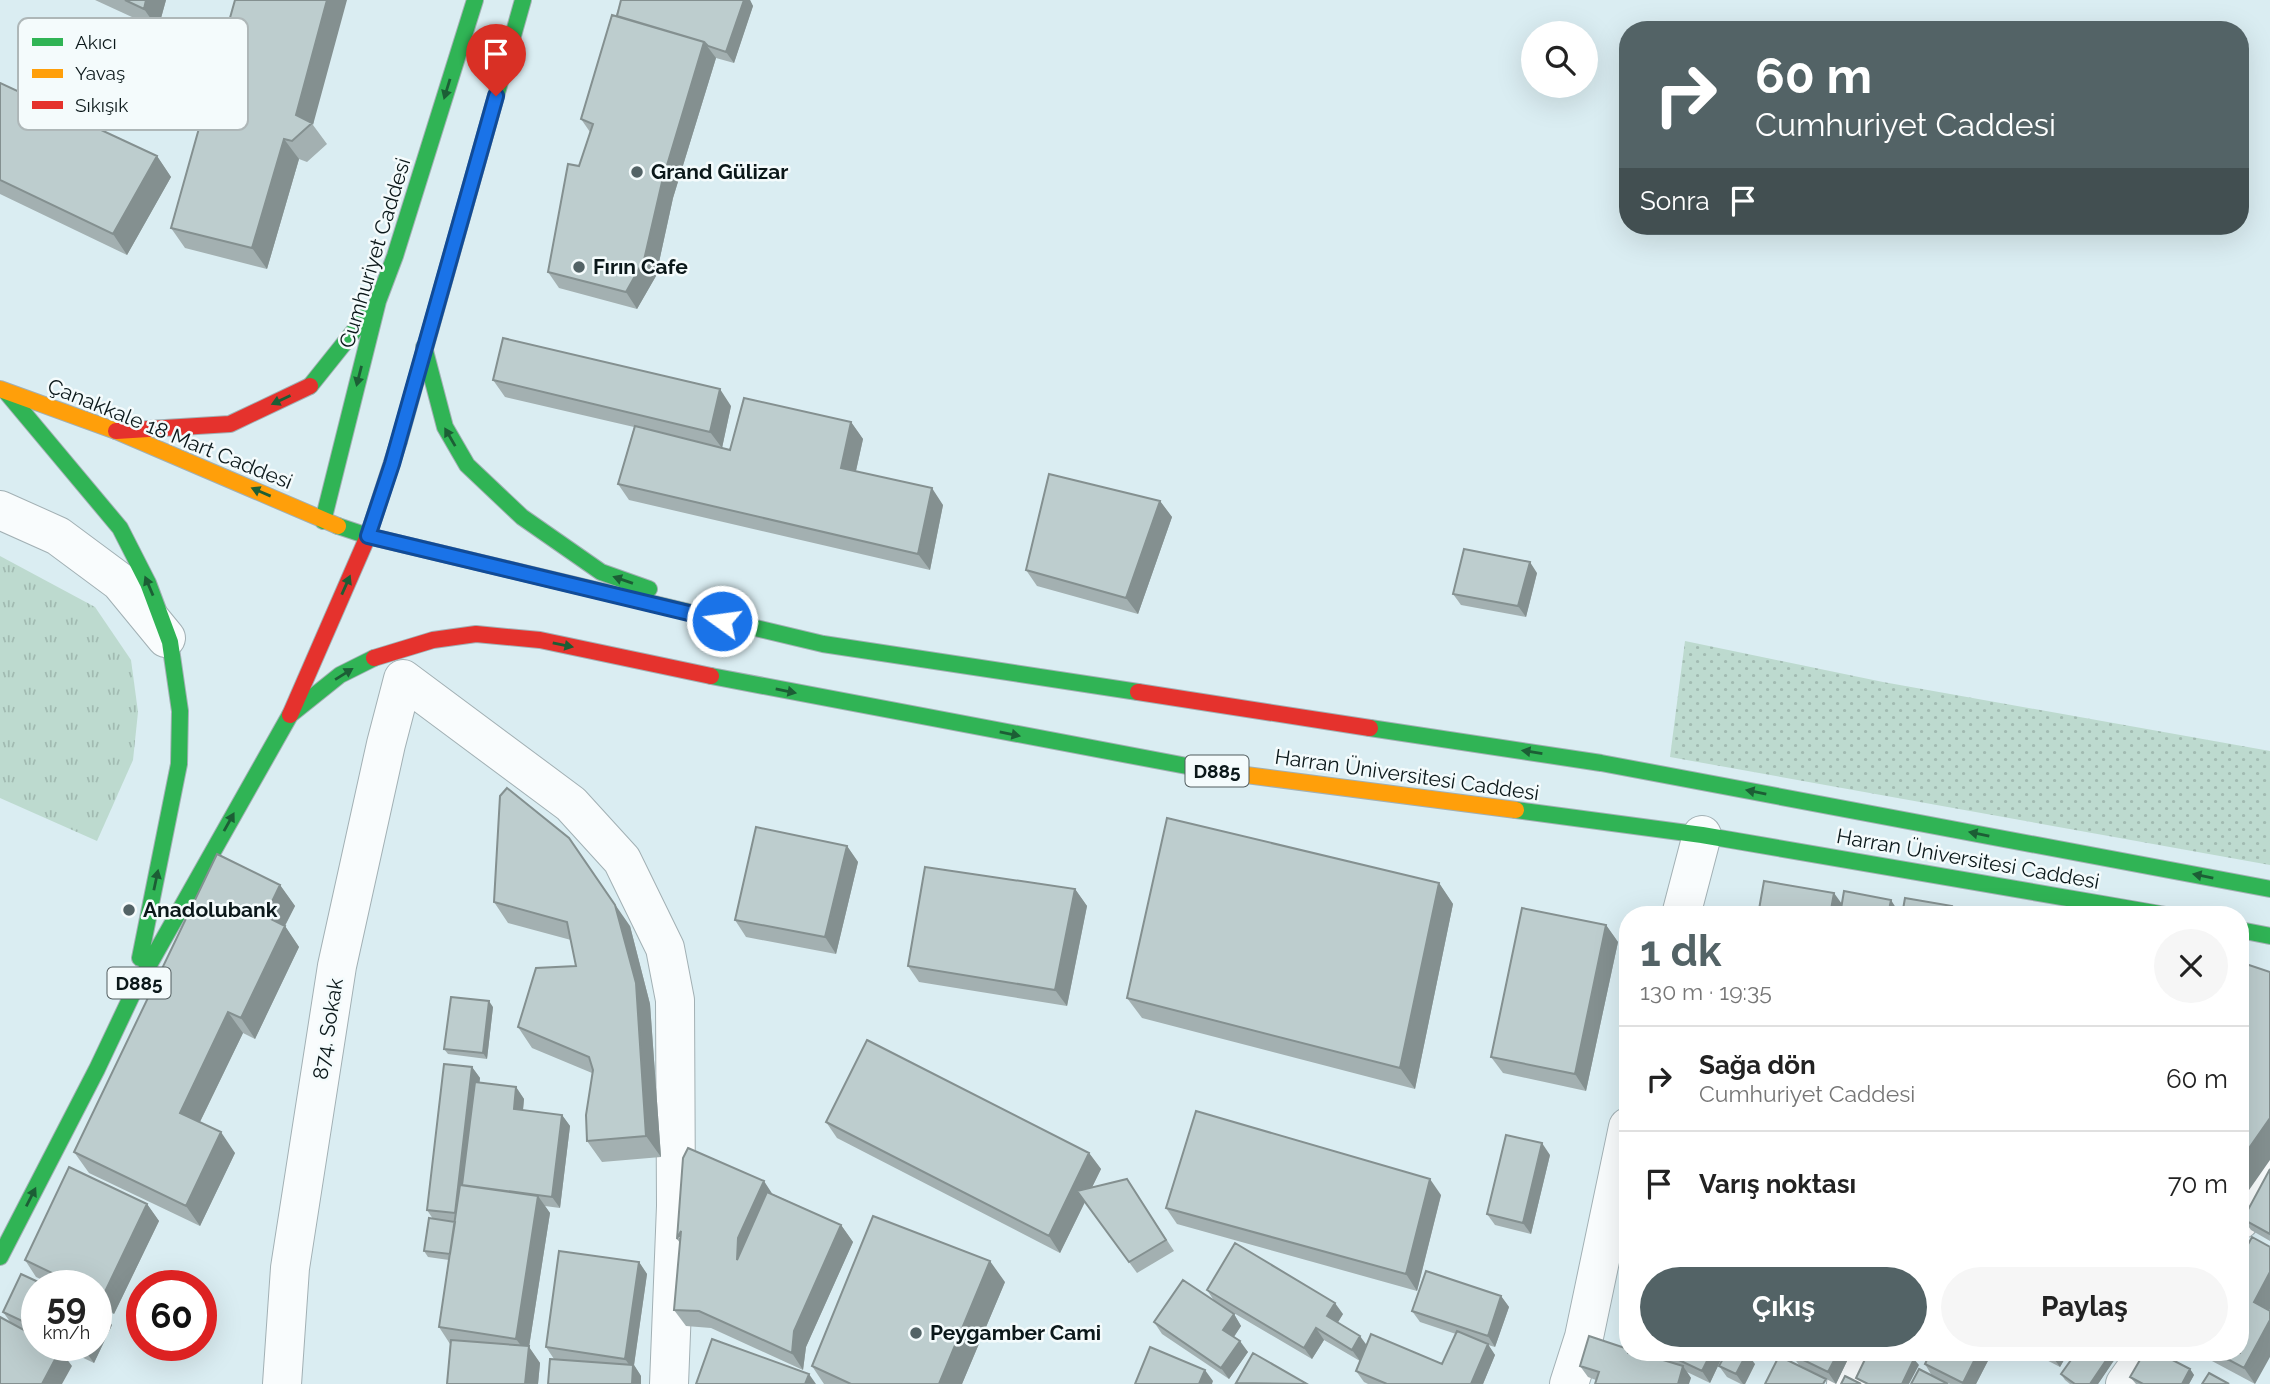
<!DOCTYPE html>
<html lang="tr">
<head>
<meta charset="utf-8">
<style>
  body { margin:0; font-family:Raleway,sans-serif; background:#f6f6f6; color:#222; height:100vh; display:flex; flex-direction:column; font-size:26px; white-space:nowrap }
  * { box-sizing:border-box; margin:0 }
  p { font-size:23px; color:#767676 }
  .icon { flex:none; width:38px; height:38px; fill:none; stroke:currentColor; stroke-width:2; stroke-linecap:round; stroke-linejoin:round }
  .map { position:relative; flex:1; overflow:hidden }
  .sheet { position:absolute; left:1619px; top:906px; width:630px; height:455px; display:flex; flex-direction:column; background:#fff; border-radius:28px; box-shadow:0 7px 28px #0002 }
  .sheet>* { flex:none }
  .banner { position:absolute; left:1619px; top:21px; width:630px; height:214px; border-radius:28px; box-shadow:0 7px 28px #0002; background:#536366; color:#fff; overflow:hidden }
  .controls { position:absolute; left:1521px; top:21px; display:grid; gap:14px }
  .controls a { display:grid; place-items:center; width:77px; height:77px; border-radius:50%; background:#fff; box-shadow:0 7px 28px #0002; font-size:35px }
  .speed { position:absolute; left:21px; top:1270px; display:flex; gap:14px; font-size:35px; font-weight:700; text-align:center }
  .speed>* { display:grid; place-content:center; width:91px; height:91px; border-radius:50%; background:#fff; box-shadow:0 7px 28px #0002; line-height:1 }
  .speed small { font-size:18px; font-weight:400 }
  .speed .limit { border:10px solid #d22; background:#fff; color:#111 }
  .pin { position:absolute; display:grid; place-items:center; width:60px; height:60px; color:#fff; margin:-72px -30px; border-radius:50% 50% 50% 0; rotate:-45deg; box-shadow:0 0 7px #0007 }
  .pin .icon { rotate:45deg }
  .me { position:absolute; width:77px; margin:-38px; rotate:284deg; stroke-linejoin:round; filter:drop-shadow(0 0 5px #0008) }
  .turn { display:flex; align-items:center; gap:24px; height:147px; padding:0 21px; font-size:32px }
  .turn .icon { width:91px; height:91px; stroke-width:2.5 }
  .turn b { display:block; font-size:49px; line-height:60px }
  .then { display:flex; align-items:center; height:66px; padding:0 21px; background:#0003; gap:14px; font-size:26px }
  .round { display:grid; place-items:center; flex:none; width:74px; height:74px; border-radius:37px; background:#f6f6f6 }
  .overview { display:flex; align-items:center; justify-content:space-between; height:119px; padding:0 21px }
  h1 { font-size:42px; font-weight:700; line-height:52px; color:#536366 }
  .primary-button { display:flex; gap:14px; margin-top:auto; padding:14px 21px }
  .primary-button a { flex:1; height:80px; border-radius:42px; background:#536366; color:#fff; font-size:28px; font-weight:700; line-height:80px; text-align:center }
  .primary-button a+a { background:#f6f6f6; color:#222 }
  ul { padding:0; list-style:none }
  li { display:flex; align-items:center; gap:21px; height:105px; padding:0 21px; border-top:2px solid #e0e0e0 }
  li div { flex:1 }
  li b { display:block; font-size:26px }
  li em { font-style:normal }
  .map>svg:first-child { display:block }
  .grass { fill:url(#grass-dots) }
  .park { fill:url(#park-tufts) }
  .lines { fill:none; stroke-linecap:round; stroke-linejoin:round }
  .street-casing { stroke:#a2b0b4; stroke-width:40 }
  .fast-casing { stroke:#a2b0b4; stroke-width:18 }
  .slow-casing { stroke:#a2b0b4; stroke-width:18 }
  .jam-casing { stroke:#a2b0b4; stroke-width:18 }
  .street { stroke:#f9fcfd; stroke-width:38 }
  .fast { stroke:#30b455; stroke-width:16 }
  .slow { stroke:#ff9f0a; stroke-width:16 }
  .jam { stroke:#e5322d; stroke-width:16 }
  .wall { fill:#a3b0b1 }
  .shaded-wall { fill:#849090 }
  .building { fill:#bdcdce; stroke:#849090; stroke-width:2 }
  .oneway { fill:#1c5e35 }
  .route-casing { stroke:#114b97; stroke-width:18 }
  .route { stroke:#1a73e8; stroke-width:12 }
  .poi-dot { fill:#536366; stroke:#f4fbfc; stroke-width:2.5 }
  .labels { text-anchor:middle; stroke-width:5; stroke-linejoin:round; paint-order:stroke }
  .shield { fill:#f4fbfc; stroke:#515c5e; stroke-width:2 }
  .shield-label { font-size:19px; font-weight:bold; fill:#0b181a }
  .poi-label { font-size:21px; font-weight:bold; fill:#0b181a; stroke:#f4fbfc; text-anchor:start }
  .street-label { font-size:21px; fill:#0b181a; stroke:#f4fbfc }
  .key { fill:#f4fbfc; stroke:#aeb7b8; stroke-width:2 }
  .key-label { font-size:19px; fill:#0b181a }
</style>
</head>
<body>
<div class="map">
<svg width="2270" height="1384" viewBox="0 0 2270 1384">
  <defs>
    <pattern id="grass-dots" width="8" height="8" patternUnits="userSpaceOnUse" patternTransform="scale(1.75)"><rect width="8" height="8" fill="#bddacf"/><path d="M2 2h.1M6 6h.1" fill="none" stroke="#a1bab1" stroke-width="1.8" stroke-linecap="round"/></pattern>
    <pattern id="park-tufts" width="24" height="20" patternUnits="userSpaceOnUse" patternTransform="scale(1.75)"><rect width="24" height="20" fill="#bddacf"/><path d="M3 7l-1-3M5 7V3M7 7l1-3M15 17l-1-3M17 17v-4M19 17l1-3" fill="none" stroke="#a1bab1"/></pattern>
  </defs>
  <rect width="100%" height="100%" fill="#daedf2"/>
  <path class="grass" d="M1685,641L1883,682L2270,751V865L1670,757Z"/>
  <path class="park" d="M0,556L95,607L131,660L138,712L133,760L97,841L0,798Z"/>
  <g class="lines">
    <g class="street-casing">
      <path id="street" d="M0,510L58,536L120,582L166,638
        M1681,915L1702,835
        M2240,1220L2270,1177
        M282,1384L290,1268L337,966L386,744L403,679L571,804L622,860L665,948L675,1000L676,1206L669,1384
        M1569,1384L1584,1337L1628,1127
        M1846,1384L1865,1353
        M2125,1384L2147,1353"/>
    </g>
    <g class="fast-casing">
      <path id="fast" d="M424,347L445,427L467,465L522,517L601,572L649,589
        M310,386L370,311
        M7,393L120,528L148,583L170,642L180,711L179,764L140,958
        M399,441L523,0
        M323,521L378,301L395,256L475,0
        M338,526L368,536L823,644L1138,692
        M711,676L1208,770
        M1370,728L1601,763L2270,889
        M1516,810L1702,835L2166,915
        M2240,930L2270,936
        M0,1257L97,1069L132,995L290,715L340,675L374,658"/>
    </g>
    <g class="slow-casing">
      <path id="slow" d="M0,389L116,431L338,526
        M1208,770L1516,810"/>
    </g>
    <g class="jam-casing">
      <path id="jam" d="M116,431L230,424L310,386
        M374,658L433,640L476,634L540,640L711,676
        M1138,692L1370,728
        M290,715L368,536L399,441"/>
    </g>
    <use href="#street" class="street"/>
    <use href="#fast" class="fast"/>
    <use href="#slow" class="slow"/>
    <use href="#jam" class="jam"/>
  </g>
  <path class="wall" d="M95,0H166L158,29Z
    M235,0L313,125L327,144L307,162L299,159L267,269L185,248L171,228Z
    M621,0H750L753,6L734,63L716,58L673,198L656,276L637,309L559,288L548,272L579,166L590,132L581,119Z
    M0,83L157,156L171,177L127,255L0,194Z
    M493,380L731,406L722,448L730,450L851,422L863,439L856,471L943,505L930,570L629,500L618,484L634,427L505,397Z
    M1160,501L1172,517L1138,614L1037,586L1026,570Z
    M1537,573L1526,617L1461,605L1453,594Z
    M847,846L858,862L836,954L746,937L735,920Z
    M1439,883L1453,904L1415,1089L1142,1018L1127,998Z
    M280,885L295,906L285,926L299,947L255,1039L243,1033L200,1122L235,1153L200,1226L89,1173L74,1152Z
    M1075,889L1087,906L1067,1006L919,982L908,966Z
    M494,902L630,926L650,1004L661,1157L602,1162L587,1141L592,1073L532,1048L518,1027L576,966L571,940L508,923Z
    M1606,925L1618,942L1586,1091L1503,1073L1491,1057Z
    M493,1007L487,1059L448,1054L444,1049Z
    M472,1067L480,1078L479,1083L516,1087L524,1099L523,1110L562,1115L570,1126L560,1208L545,1206L550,1213L529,1347L540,1363L538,1384H447L450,1344L439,1327L449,1260L428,1257L424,1251L433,1219L427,1210Z
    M826,1122L1089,1153L1101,1169L1092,1187L1127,1179L1174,1251L1137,1273L1085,1202L1060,1253L837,1138Z
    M1550,1155L1531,1234L1495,1225L1487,1214Z
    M2270,1169V1241L2251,1230L2243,1219Z
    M773,1194L841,1225L853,1242L806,1347L803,1370L711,1328L686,1326L674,1310L680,1243L677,1239Z
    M1441,1195L1417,1291L1177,1224L1166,1208Z
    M147,1204L159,1221L114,1314L96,1306V1286H56L36,1277L25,1260Z
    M1628,1259V1290L1621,1281Z
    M639,1262L647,1274L634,1365L641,1376L554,1359L546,1347Z
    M1005,1282L962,1384H824L812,1366Z
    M37,1286V1336L11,1323L3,1312Z
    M1207,1290L1343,1314L1338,1322L1367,1345L1442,1364L1456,1334L1420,1322L1412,1311L1501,1296L1509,1307L1495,1347L1488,1345L1495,1355L1483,1384H1368L1364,1382L1356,1371L1360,1361L1324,1340L1312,1359L1215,1302Z
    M2269,1311L2255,1384L2197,1353H2240Z
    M1234,1314L1241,1326L1234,1337L1248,1352L1229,1379L1162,1334L1154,1322Z
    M112,1325L94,1363L58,1346H96Z
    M1649,1353H1724L1710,1383L1687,1372L1691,1378L1596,1380L1588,1377L1580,1366L1665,1360Z
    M1791,1353H1844L1848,1359L1836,1384L1799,1365L1791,1354Z
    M1930,1353H1992L1976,1384H1950L1932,1376L1925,1364Z
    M2033,1353H2068L2060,1367Z
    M2076,1353H2119L2098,1384H2070L2065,1380L2061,1374Z
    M1755,1364L1745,1384H1741L1727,1377L1719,1366Z
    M2190,1369L2194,1375L2189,1384H2136L2130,1377Z"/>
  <path class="shaded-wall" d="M146,0H166L158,29L144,9Z
    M327,0H347L313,125L312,123L296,115Z
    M744,0H750L753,6L734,63L726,52Z
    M704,42L716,58L673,198L656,276L637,309L626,292L662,182Z
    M284,139L299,159L267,269L252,248Z
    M157,156L171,177L127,255L113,234Z
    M720,389L731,406L722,448L710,432Z
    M851,422L863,439L853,484L841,468Z
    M932,488L943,505L930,570L918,554Z
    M1160,501L1172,517L1138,614L1126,598Z
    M1530,562L1537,573L1526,617L1518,606Z
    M569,838L630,926L650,1004L661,1157L646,1136Z
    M847,846L858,862L836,954L825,937Z
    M1439,883L1453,904L1415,1089L1400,1068Z
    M280,885L295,906L279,937L265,916Z
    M1075,889L1087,906L1067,1006L1055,990Z
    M1834,893L1842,904L1840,915H1830Z
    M1891,900L1898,911V915H1888Z
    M1952,906L1959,915H1950Z
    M1606,925L1618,942L1586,1091L1575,1074Z
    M285,926L299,947L255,1039L241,1018Z
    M489,1001L493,1007L487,1059L483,1053Z
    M228,1012L243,1033L194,1134L180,1113Z
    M472,1067L480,1078L463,1225L455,1213Z
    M516,1087L524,1099L522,1120L514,1109Z
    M562,1115L570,1126L560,1208L552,1197Z
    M2270,1118V1160L2240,1203V1161Z
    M221,1132L235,1153L200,1226L186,1206Z
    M1542,1143L1550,1155L1531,1234L1523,1223Z
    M1089,1153L1101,1169L1060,1253L1049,1236Z
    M1430,1179L1441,1195L1417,1291L1406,1274Z
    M764,1181L775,1198L737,1260L738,1238Z
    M538,1196L550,1213L529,1347L540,1363L538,1384H525L528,1355L516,1339Z
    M147,1204L159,1221L114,1314L102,1298Z
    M841,1225L853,1242L806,1347L803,1370L792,1353L794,1331Z
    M990,1261L1005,1282L962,1384H939Z
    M639,1262L647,1274L634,1365L641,1376V1384H632L633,1370L625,1359Z
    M2270,1272V1309L2265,1318L2254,1302Z
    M1501,1296L1509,1307L1495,1347L1488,1336Z
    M1335,1303L1343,1314L1335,1327L1327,1316Z
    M104,1314L112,1325L94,1363L86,1352L89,1346H96V1330Z
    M1234,1314L1241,1326L1231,1341L1223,1330Z
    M2270,1320V1357L2255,1384L2244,1368Z
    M1316,1328L1324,1340L1312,1359L1304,1348Z
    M1360,1336L1368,1347L1360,1361L1352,1350Z
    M1240,1341L1248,1352L1229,1379L1221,1368Z
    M1488,1344L1495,1355L1483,1384H1471Z
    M60,1350L72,1366L62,1384H42Z
    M1711,1353H1724L1710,1383L1702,1371Z
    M1747,1353L1755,1364L1745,1384H1743L1736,1374Z
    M1838,1353H1844L1848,1359L1836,1384L1828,1372Z
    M1978,1353H1992L1976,1384H1964L1963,1383Z
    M2054,1353H2068L2060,1367L2052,1356Z
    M2111,1353H2119L2098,1384H2090Z
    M1914,1359L1919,1365L1909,1384H1902Z
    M1683,1366L1691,1378L1689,1384H1678Z
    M2190,1369L2194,1375L2189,1384H2182Z
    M1205,1370L1213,1381L1212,1384H1199Z
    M809,1374L816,1384H805Z"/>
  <path class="building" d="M125,0H146L144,9Z
    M235,0H327L296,115L312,123L292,141L284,139L252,248L171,228Z
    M621,0H744L726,52L708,46L704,42L617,16Z
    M612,15L704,42L662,182L644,260L626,292L548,272L568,164L579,166L593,124L581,119Z
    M0,83L157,156L113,234L0,180Z
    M503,338L720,389L710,432L493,380Z
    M744,398L851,422L841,468L932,488L918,554L618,484L635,426L730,450Z
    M1049,474L1160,501L1126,598L1026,570Z
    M1464,549L1530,562L1518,606L1453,594Z
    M507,788L569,838L615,905L636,983L646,1136L587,1141L586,1115L593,1070L589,1057L518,1027L536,968L576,966L567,922L494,902L500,796Z
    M1167,818L1439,883L1400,1068L1127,998Z
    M756,827L847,846L825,937L735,920Z
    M217,854L280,885L265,916L285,926L241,1018L228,1012L180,1113L221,1132L186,1206L74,1152Z
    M925,867L1075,889L1055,990L908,966Z
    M1764,881L1834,893L1830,915H1758Z
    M1844,891L1891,900L1888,915H1840Z
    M1905,898L1952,906L1950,915H1902Z
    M1522,908L1606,925L1575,1074L1491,1057Z
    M2240,962L2270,972V1118L2240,1161Z
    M451,997L489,1001L483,1053L444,1049Z
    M867,1040L1089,1153L1049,1236L826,1122Z
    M444,1064L472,1067L455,1213L427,1210Z
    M475,1082L516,1087L514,1109L562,1115L552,1197L462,1185Z
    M1196,1111L1430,1179L1406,1274L1166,1208Z
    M1506,1135L1542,1143L1523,1223L1487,1214Z
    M688,1148L764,1181L738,1238L737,1260L767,1192L841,1225L794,1331L792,1353L699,1311L674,1310L681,1231L677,1239L683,1158Z
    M69,1167L147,1204L102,1298L96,1295V1286H79L25,1260Z
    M2270,1169V1234L2243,1219Z
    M1127,1179L1166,1240L1129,1262L1077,1191Z
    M460,1185L538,1196L516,1339L439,1327Z
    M873,1216L990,1261L939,1384H851L812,1366Z
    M429,1218L455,1222L450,1254L424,1251Z
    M2252,1237L2270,1247V1272L2254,1302L2270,1311V1320L2244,1368L2216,1353H2240V1259Z
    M1235,1243L1335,1303L1327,1316L1360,1336L1352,1350L1316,1328L1304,1348L1207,1290Z
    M559,1251L639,1262L625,1359L546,1347Z
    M1628,1259V1282L1621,1281Z
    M1426,1271L1501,1296L1488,1336L1412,1311Z
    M21,1274L47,1286H37V1328L3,1312Z
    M1183,1280L1234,1314L1223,1330L1240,1341L1221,1368L1154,1322Z
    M96,1310L104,1314L96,1330Z
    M0,1317L37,1337V1346H53L60,1350L42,1384H0Z
    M1457,1331L1488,1344L1471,1384H1387L1356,1371L1371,1334L1442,1364Z
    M1589,1336L1628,1349V1353H1640L1683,1366L1678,1384H1595L1599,1372L1580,1366Z
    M712,1339L809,1374L805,1384H696Z
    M451,1340L529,1346L525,1384H447Z
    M73,1346H89L86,1352Z
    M1150,1347L1205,1370L1199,1384H1135Z
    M1253,1353L1307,1384L1236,1383Z
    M1664,1353H1711L1702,1371Z
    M1726,1353H1747L1736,1374L1719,1366Z
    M1791,1353H1838L1828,1372L1791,1354Z
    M1868,1353H1902L1914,1359L1902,1384H1868L1856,1378Z
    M1930,1353H1978L1963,1383L1925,1364Z
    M2076,1353H2111L2090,1384H2075L2061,1374Z
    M2144,1353H2159L2190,1369L2182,1384H2143L2130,1377Z
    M1779,1356L1826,1379L1823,1384H1765Z
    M550,1359L633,1365L632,1384H548Z
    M1919,1369L1948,1384H1911Z
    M2209,1373L2229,1384H2202Z
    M1845,1376L1861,1384H1841Z"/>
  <defs><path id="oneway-solid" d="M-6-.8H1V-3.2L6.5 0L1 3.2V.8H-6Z" transform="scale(1.75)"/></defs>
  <g class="oneway">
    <use href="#oneway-solid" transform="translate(447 89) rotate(107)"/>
    <use href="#oneway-solid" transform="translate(359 376) rotate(104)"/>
    <use href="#oneway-solid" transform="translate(281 400) rotate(155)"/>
    <use href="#oneway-solid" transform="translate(450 437) rotate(-120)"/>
    <use href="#oneway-solid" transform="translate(261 492) rotate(-157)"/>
    <use href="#oneway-solid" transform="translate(623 580) rotate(-161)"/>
    <use href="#oneway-solid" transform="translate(346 585) rotate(-66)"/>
    <use href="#oneway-solid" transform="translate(149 586) rotate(-113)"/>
    <use href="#oneway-solid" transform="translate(563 645) rotate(12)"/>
    <use href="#oneway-solid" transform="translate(344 674) rotate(-32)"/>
    <use href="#oneway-solid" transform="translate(786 691) rotate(11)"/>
    <use href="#oneway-solid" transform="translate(1010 734) rotate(11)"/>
    <use href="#oneway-solid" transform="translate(1532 752) rotate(-171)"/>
    <use href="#oneway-solid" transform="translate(1756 792) rotate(-169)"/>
    <use href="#oneway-solid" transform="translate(229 822) rotate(-61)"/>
    <use href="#oneway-solid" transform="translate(1979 834) rotate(-169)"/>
    <use href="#oneway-solid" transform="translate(2203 876) rotate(-169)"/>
    <use href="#oneway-solid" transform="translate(156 880) rotate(-78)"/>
    <use href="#oneway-solid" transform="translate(31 1197) rotate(-63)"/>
  </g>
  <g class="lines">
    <g class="route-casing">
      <path id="route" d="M496,96L392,464L368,536L722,621"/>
    </g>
    <use href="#route" class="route"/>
  </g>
  <g class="poi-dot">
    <circle cx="637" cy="172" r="7"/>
    <circle cx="579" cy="267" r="7"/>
    <circle cx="129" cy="910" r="7"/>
    <circle cx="916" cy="1333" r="7"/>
  </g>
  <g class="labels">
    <g class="shield">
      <rect x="1185.5" y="755.5" width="63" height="31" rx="5"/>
      <rect x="107.5" y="967.5" width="63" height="31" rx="5"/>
    </g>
    <g class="shield-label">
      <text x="1217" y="778">D885</text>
      <text x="139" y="990">D885</text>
    </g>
    <g class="poi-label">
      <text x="651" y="179">Grand Gülizar</text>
      <text x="593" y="274">Fırın Cafe</text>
      <text x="143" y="917">Anadolubank</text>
      <text x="930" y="1340">Peygamber Cami</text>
    </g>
    <g class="street-label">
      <text transform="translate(375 253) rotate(-73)" y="7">Cumhuriyet Caddesi</text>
      <text transform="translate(170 434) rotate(22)" y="7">Çanakkale 18 Mart Caddesi</text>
      <text transform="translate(1407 775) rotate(8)" y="7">Harran Üniversitesi Caddesi</text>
      <text transform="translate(1968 859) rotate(10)" y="7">Harran Üniversitesi Caddesi</text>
      <text transform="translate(328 1029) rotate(-81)" y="7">874. Sokak</text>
    </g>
  </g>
  <rect x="18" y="18" width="230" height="112" rx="10" class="key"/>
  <rect x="32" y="38" width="31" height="8" fill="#30b455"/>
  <rect x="32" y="69" width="31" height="9" fill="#ff9f0a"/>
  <rect x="32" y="101" width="31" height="8" fill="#e5322d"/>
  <g class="key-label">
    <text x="75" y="49">Akıcı</text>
    <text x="75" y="80">Yavaş</text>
    <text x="75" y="112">Sıkışık</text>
  </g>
</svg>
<div class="controls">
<a><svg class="icon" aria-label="search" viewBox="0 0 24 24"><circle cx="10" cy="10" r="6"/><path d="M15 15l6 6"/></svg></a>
</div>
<div class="speed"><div>59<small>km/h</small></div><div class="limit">60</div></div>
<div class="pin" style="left:496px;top:96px;background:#d93025"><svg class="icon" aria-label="arrive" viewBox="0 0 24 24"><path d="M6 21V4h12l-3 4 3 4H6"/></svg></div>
<svg class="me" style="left:722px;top:621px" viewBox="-20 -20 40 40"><circle r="17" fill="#1a73e8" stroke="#fff" stroke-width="3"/><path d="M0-11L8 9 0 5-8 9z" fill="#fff"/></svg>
<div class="banner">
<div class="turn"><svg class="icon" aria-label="right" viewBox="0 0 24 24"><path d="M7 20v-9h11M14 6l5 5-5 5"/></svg><div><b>60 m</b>Cumhuriyet Caddesi</div></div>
<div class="then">Sonra<svg class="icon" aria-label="arrive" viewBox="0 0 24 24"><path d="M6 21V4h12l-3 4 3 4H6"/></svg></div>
</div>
<section class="sheet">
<div class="overview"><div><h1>1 dk</h1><p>130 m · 19:35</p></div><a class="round"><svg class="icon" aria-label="close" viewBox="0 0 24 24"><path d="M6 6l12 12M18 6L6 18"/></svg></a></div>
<ul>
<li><svg class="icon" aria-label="right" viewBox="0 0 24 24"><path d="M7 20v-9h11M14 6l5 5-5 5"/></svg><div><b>Sağa dön</b><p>Cumhuriyet Caddesi</p></div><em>60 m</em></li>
<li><svg class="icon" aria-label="arrive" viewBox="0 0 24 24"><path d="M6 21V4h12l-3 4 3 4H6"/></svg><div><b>Varış noktası</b></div><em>70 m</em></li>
</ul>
<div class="primary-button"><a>Çıkış</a><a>Paylaş</a></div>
</section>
</div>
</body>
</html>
